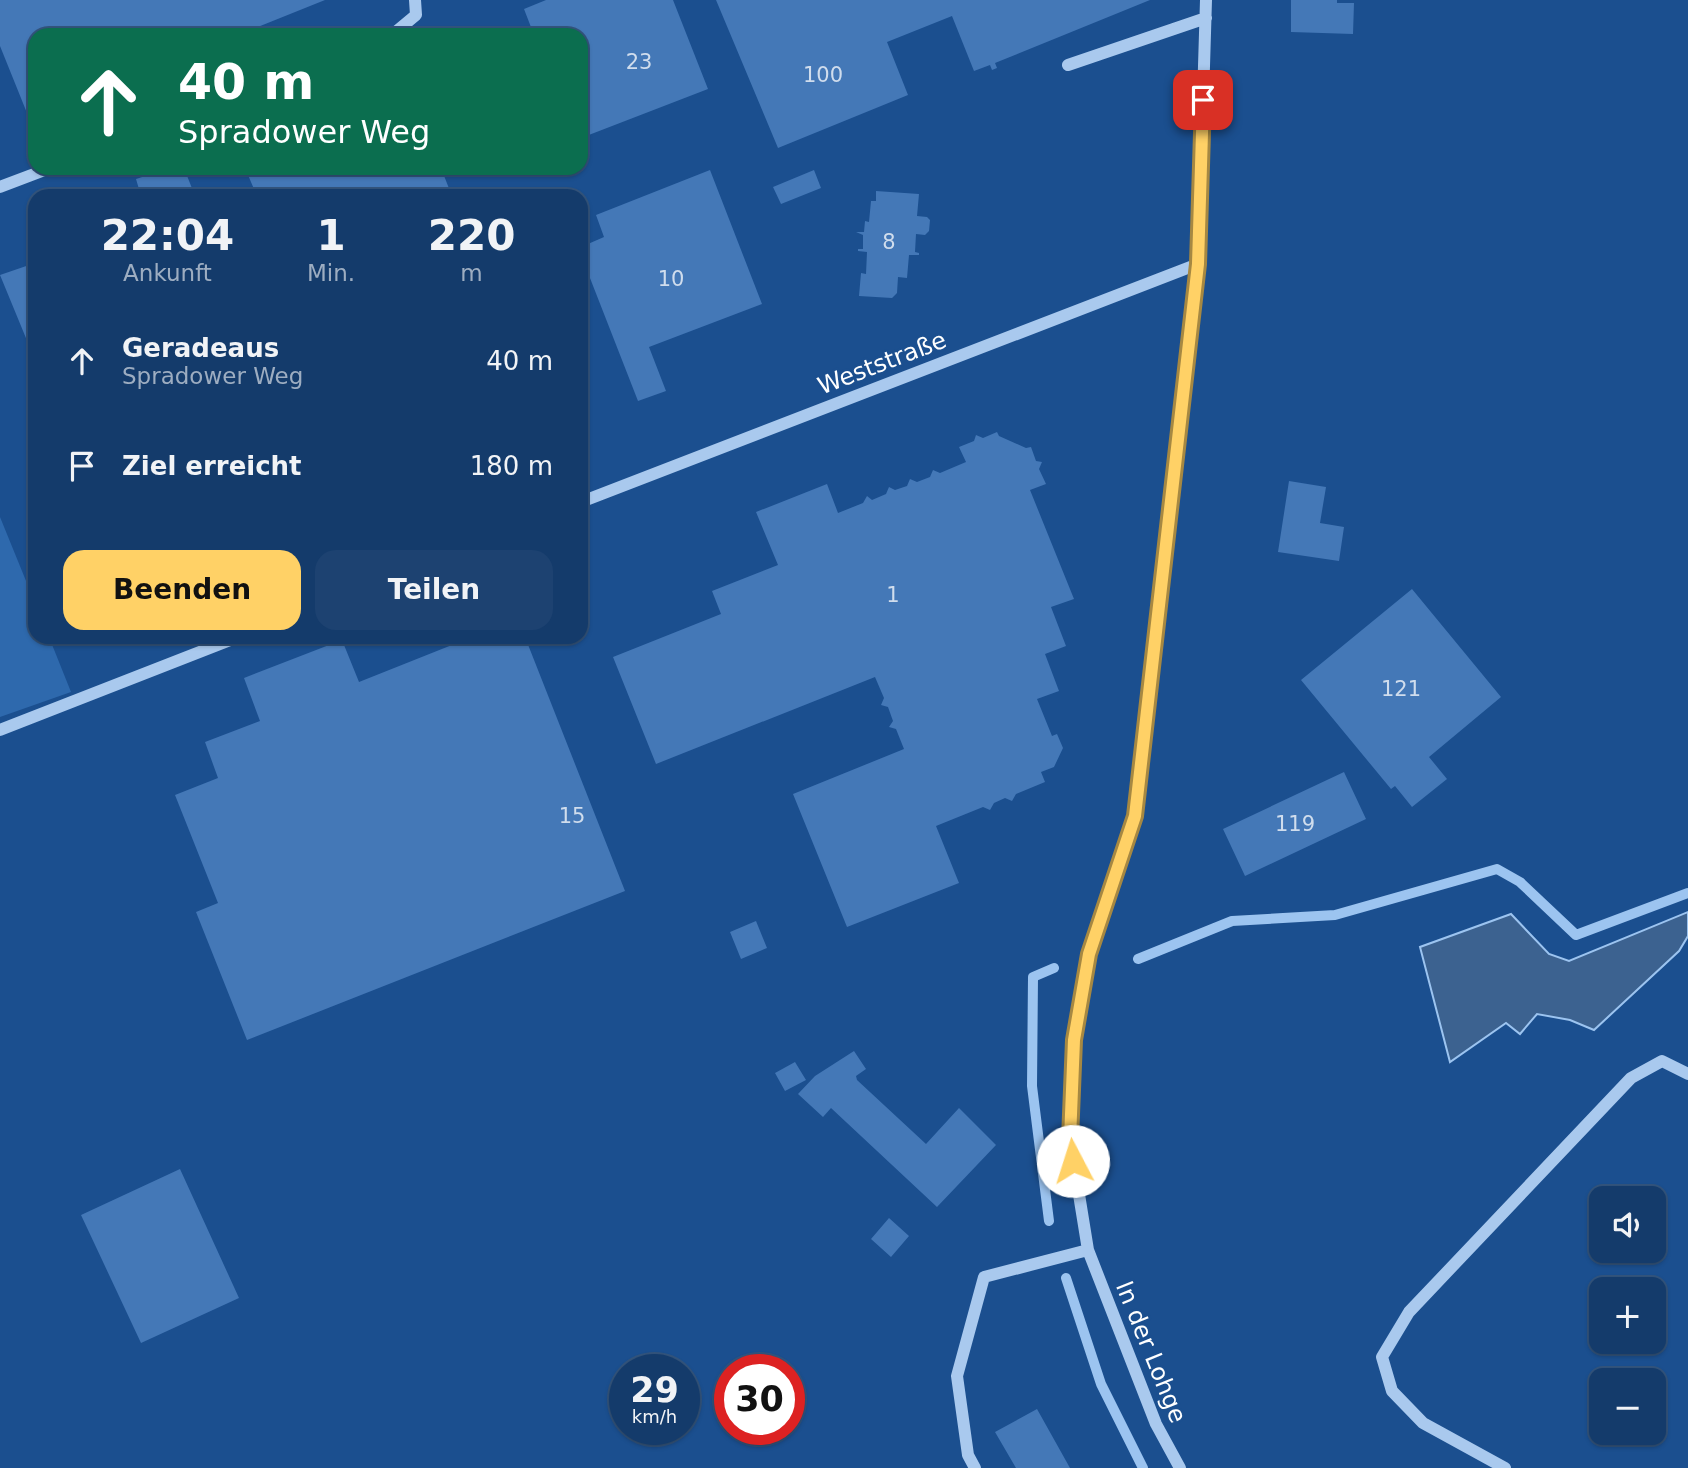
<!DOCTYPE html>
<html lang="de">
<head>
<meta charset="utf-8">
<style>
  body { margin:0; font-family:"DejaVu Sans",sans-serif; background:#1d4271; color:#f1f3f6; height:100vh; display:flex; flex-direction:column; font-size:26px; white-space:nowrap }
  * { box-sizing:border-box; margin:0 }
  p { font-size:23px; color:#9dadc1 }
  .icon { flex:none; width:38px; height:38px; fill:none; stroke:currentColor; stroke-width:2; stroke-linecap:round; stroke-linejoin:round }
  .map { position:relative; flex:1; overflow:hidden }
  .sheet { position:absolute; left:28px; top:189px; width:560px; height:455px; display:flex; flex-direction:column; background:#143b6b; border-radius:21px; box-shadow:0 2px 5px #0004,0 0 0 2px #33557e }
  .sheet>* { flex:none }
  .guide { position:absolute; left:28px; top:28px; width:560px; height:147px; border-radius:21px; box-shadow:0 2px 5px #0004,0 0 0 2px #33557e; background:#0b6e4f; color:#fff; overflow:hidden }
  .fabs { position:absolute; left:1589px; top:1186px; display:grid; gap:14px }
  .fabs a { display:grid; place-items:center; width:77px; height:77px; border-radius:14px; background:#143b6b; box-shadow:0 2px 5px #0004,0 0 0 2px #33557e; font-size:35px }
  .speed { position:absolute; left:609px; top:1354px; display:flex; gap:14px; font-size:35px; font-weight:700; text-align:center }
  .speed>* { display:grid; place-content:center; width:91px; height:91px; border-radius:50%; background:#143b6b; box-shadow:0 2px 5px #0004,0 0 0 2px #33557e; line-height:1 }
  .speed small { font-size:18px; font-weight:400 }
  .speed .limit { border:10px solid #d22; background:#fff; color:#111 }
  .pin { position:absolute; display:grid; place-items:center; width:60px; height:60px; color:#fff; margin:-30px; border-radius:14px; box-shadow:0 4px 10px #0006 }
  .me { position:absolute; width:77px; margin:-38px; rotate:355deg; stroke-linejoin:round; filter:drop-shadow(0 0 5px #0008) }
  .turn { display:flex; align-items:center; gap:24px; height:147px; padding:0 35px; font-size:32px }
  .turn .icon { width:91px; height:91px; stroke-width:2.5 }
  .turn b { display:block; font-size:49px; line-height:60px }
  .eta { display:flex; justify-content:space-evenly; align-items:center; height:119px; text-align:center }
  .eta b { font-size:42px; font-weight:600; line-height:49px }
  .action { display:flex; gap:14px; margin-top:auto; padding:14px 35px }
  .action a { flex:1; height:80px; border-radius:21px; background:#ffd166; color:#111; font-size:28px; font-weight:600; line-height:80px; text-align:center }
  .action a+a { background:#1d4271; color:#f1f3f6 }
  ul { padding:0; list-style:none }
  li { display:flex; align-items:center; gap:21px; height:105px; padding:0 35px }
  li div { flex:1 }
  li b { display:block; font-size:26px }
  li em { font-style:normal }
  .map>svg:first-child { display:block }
  .green { fill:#2e69ad }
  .water { fill:#3c6290; stroke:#9cc4f0; stroke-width:2 }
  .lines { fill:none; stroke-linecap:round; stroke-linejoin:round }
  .stream { stroke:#9cc4f0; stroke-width:10 }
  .building { fill:#4478b7 }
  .minor { stroke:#a9c9ee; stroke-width:12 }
  .route-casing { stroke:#a68842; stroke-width:18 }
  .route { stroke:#ffd166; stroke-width:12 }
  .labels { text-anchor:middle; stroke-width:5; stroke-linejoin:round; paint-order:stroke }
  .number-label { font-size:21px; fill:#d0dded }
  .street-label { font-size:24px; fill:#fff; stroke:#1b4f8f }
</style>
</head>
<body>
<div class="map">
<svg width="1688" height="1468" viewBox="0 0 1688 1468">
  <rect width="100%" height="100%" fill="#1b4f8f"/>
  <path class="green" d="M0,517L35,603V637H49L71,692L0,717Z"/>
  <path class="water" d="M1688,912V936L1679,951L1594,1030L1570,1020L1537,1014L1520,1034L1506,1023L1450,1062L1420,947L1511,914L1549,954L1569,961Z"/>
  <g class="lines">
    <path class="stream" d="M1138,959L1232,921L1335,915L1497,869L1520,882L1576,935L1688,893
      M1049,1221L1032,1086L1033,977L1054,968
      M1066,1278L1101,1384L1143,1468"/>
  </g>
  <path class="building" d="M0,0H325L238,35H35V116L29,118L0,46Z
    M546,0H673L708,89L581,138V35H534L524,9Z
    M716,0H1150L995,63L997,68L992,70L990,65L974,71L952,16L887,42L908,95L778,148Z
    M1291,0H1337V3H1354L1353,34L1291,32Z
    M170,168H184L195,196H141L136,179Z
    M245,168H441L450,191L436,196H257Z
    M710,170L762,304L649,347L666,391L638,401L581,255V247L604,237L596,215Z
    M814,170L821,188L781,204L773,187Z
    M876,191L919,194L917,216L927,217L930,220L929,231L925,235L916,234L915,252L919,253V255H909L907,278L898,277L897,293L892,298L859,296L861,273L866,274L867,252L858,251V249H863V235L856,232H864L865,221L869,222L871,201H876Z
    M35,263V360L0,275Z
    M997,432L999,436L1026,448L1031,447L1036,461L1042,462L1039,469L1046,484L1030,490L1074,599L1051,607L1066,646L1045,654L1059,691L1037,699L1052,736L1057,734L1063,748L1054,767L1041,772L1045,782L1016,794L1012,801L1005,798L994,803L990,810L983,807L936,826L959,883L847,927L793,794L904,749L896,729L889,727L893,721L888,707L881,705L884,698L875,677L656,764L613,657L721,614L712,591L778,565L756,512L827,484L838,513L863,503L867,496L872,500L886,494L889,487L895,490L907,486L910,479L917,482L930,477L933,470L940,473L966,462L959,447L974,441L976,435L983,438Z
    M1289,481L1326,487L1320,523L1344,527L1339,561L1278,552Z
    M1412,589L1501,697L1429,757L1447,779L1412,807L1395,786L1391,789L1301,680Z
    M472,637H525L625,891L247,1040L196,912L218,903L175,795L218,778L205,742L260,721L244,678L342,640L359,682Z
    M1344,772L1366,819L1245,876L1223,829Z
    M756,921L767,948L741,959L730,932Z
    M854,1051L866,1069L856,1076L857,1080L926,1144L959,1108L996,1145L937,1207L831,1108L823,1117L798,1094L815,1076Z
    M795,1062L806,1080L785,1091L775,1073Z
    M180,1169L239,1298L141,1343L81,1215Z
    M889,1218L909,1236L891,1257L871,1239Z
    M1037,1409L1070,1468H1016L995,1432Z"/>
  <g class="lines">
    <path class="minor" d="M392,35L416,15L415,0
      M1068,65L1206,18
      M0,187L50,168
      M581,502L1198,264
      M0,730L238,637
      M975,1468L968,1455L957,1376L984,1277L1088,1250
      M1180,1468L1156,1424L1088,1250L1070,1139L1074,1040L1089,954L1135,816L1198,264L1206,0
      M1505,1468L1423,1423L1392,1391L1382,1357L1409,1312L1631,1078L1662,1061L1688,1074"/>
  </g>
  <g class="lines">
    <g class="route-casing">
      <path id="route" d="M1073,1161L1070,1139L1074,1040L1089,954L1135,816L1198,264L1203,100"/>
    </g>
    <use href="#route" class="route"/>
  </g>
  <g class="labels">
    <g class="number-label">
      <text x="639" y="69">23</text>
      <text x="823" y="82">100</text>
      <text x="889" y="249">8</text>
      <text x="671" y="286">10</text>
      <text x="893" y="602">1</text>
      <text x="1401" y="696">121</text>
      <text x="572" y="823">15</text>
      <text x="1295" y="831">119</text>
    </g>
    <g class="street-label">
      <text transform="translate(882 363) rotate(-21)" y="8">Weststraße</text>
      <text transform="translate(1151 1352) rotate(68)" y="8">In der Lohge</text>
    </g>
  </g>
</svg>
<div class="fabs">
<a><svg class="icon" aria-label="sound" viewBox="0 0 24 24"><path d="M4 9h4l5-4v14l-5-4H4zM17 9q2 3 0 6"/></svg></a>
<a>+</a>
<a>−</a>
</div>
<div class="speed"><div>29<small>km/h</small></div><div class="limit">30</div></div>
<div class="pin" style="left:1203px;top:100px;background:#d93025"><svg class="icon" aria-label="arrive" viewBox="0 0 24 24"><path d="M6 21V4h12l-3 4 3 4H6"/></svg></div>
<svg class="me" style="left:1073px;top:1161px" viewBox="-20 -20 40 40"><circle r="19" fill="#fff"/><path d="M0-13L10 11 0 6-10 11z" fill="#ffd166"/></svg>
<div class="guide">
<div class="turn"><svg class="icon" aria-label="ahead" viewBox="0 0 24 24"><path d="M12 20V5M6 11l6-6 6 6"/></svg><div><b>40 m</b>Spradower Weg</div></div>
</div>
<section class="sheet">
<div class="eta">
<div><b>22:04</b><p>Ankunft</p></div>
<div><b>1</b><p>Min.</p></div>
<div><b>220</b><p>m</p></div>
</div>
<ul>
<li><svg class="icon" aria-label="ahead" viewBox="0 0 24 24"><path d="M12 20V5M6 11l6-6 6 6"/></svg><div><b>Geradeaus</b><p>Spradower Weg</p></div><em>40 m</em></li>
<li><svg class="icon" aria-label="arrive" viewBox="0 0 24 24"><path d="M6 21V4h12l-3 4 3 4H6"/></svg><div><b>Ziel erreicht</b></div><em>180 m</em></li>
</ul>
<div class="action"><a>Beenden</a><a>Teilen</a></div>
</section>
</div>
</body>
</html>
